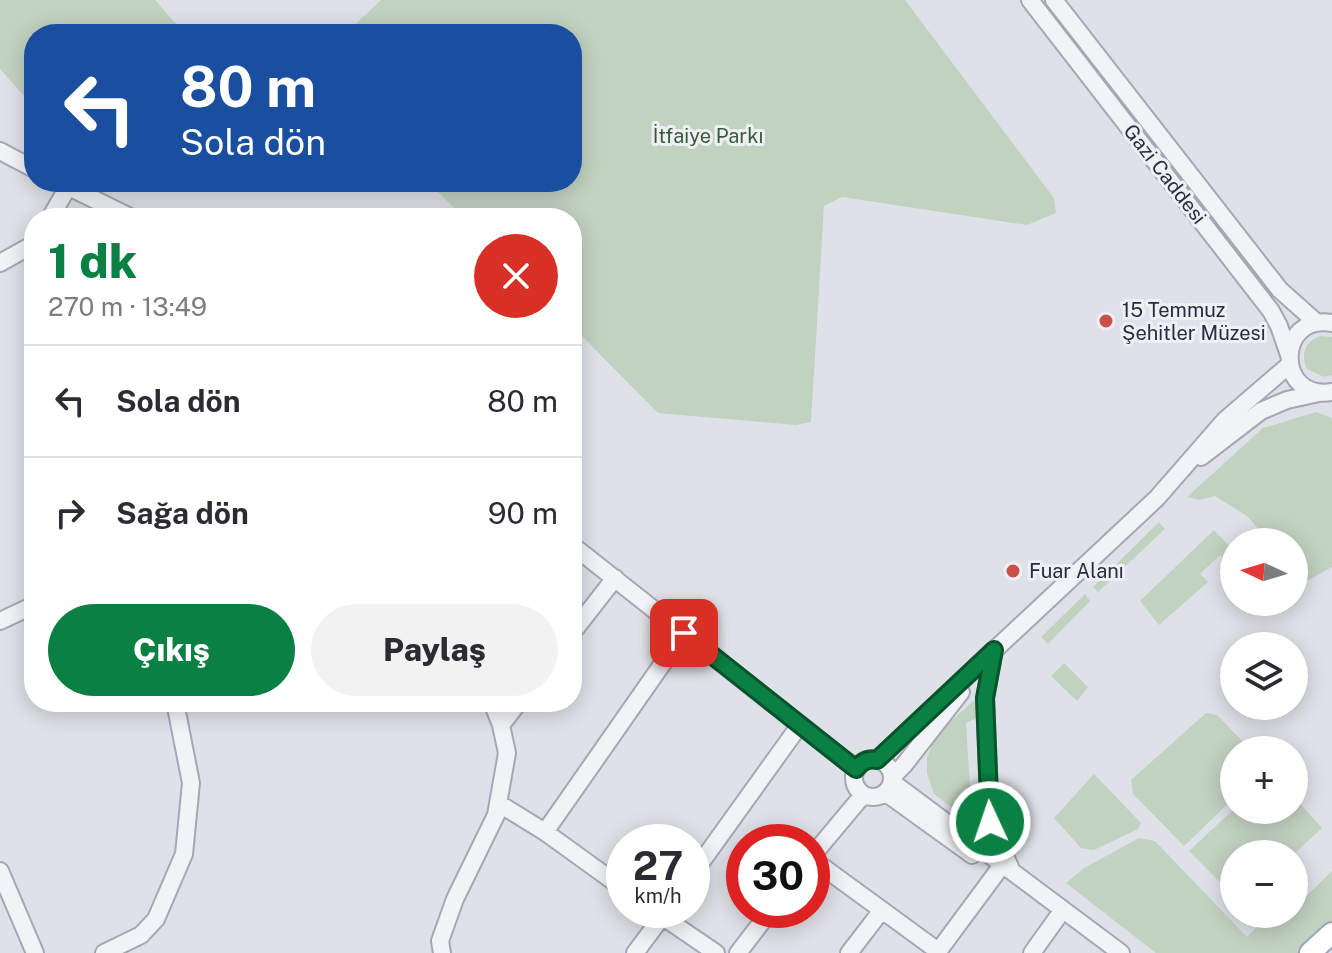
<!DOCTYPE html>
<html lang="tr">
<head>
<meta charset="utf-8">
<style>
  body { margin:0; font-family:"Public Sans",sans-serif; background:#f2f2f3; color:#2b2b33; height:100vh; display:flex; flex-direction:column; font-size:30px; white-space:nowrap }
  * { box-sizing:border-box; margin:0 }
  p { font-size:26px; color:#7c7c81 }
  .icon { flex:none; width:44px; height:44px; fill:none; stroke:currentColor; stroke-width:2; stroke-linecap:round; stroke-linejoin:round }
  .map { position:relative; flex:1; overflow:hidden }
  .side { position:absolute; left:24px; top:208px; width:558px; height:504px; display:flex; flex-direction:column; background:#fff; border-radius:32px; box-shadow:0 4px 20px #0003 }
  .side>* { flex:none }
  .top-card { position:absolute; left:24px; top:24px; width:558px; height:168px; border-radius:32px; box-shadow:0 4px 20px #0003; background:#1a4fa0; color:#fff; overflow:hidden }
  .needle { width:52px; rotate:274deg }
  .tools { position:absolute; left:1220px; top:528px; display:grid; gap:16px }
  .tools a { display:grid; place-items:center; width:88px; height:88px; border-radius:50%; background:#fff; box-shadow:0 4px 20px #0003; font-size:40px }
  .speed { position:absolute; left:606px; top:824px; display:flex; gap:16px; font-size:40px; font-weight:700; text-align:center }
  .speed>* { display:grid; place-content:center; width:104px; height:104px; border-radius:50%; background:#fff; box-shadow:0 4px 20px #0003; line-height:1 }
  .speed small { font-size:20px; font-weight:400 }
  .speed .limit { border:12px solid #d22; background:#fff; color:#111 }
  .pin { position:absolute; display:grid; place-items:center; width:68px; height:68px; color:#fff; margin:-34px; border-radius:16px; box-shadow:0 4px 12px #0006 }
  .me { position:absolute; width:88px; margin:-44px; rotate:357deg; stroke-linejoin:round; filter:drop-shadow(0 0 6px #0008) }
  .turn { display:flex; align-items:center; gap:28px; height:168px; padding:0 24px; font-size:36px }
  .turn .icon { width:104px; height:104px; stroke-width:2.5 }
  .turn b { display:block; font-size:56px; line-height:68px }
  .round { display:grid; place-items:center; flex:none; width:84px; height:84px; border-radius:42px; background:#f2f2f3 }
  .overview { display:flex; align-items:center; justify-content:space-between; height:136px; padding:0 24px }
  h1 { font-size:48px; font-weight:800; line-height:60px; color:#0b8043 }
  .primary-button { display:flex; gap:16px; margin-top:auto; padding:16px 24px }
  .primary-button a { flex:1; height:92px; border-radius:48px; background:#0b8043; color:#fff; font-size:32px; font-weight:800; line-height:92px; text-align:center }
  .primary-button a+a { background:#f2f2f3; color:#2b2b33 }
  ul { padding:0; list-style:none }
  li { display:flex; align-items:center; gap:24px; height:112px; padding:0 24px; border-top:2px solid #e1e1e2 }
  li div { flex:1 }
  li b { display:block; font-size:30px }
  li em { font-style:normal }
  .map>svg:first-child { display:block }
  .green { fill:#c2d2c1 }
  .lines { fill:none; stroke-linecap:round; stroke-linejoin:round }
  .minor-casing { stroke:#a5a7b2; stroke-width:20 }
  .major-casing { stroke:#9fa3b3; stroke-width:24 }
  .minor { stroke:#f2f3f6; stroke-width:16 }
  .major { stroke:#fff; stroke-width:20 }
  .route-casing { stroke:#07532c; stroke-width:20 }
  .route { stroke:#0b8043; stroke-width:14 }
  .poi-dot { fill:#c85049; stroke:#eff0f6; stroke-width:3 }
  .labels { text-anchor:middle; stroke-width:6; stroke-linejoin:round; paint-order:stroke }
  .park-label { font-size:20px; fill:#375a37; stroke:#eff0f6 }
  .street-label { font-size:20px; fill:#292c3e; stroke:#eff0f6 }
  .poi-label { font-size:20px; fill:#292c3e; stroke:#eff0f6; text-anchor:start }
</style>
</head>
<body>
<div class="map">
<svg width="1332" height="953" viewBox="0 0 1332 953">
  <rect width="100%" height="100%" fill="#dfe1e8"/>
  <path class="green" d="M0,0H155L185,34H34V107L0,69Z
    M381,0H905L1054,198L1056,213L1027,225L842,197L824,206L811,422L796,425L658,413L572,326V218H464L428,182H572V34H345Z
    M1320,336L1332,337V375L1324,377L1307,369C1300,354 1305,342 1320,336Z
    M1316,412L1332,418V567L1307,581L1294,567V542H1270L1247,516L1215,496L1199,500L1187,497L1263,428Z
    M1159,522L1165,529L1098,592L1093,587Z
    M1214,530L1234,551V568L1220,555L1200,574L1208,582L1159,625L1140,601Z
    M1085,594L1090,601L1048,644L1041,637Z
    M1064,663L1088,687L1077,701L1051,676Z
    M978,697L977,718L966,723L972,818L983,827L984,832L934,794L927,773V758L936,734Z
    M1206,713L1217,715L1251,750H1234V798L1184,846L1133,794L1131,780Z
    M1094,774L1141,823L1138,829L1094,850L1081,848L1054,818Z
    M1294,797L1322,828L1294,854H1234V896L1189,851L1234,809L1294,810Z
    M1139,838L1155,841L1247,937L1269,914H1294V908L1332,871V925L1303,953H1156L1066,883L1084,868Z"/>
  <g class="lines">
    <g class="minor-casing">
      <path id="minor" d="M1030,0L1271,311L1279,326L1289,355
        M1054,0L1280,290L1316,322
        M0,151L34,169
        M59,182L132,218
        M50,218L68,187
        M0,263L34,244
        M1332,323C1276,313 1275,401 1332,392
        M1201,457L1261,411L1287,400L1319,393
        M572,545L856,769
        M0,621L34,605
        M572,633L615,578
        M994,650L985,698L990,822L1010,867
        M501,725L519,702
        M854 778a19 19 0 1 1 38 0a19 19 0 1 1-38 0Z
        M877,760L1157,498L1225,420L1289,365
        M892,777L904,765L961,692
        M892,782L1121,953
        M886,793L972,855
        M498,803L545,832L624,889
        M545,832L684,633
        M812,856L863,795
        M812,859L938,951
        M0,871L35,953
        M692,875L799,726
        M653,910L716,953
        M104,953L141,935L156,919L184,854L191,783L175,702
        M442,953L440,941L455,899L496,815L507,753L501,725L492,702
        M635,953L667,910
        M738,953L771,910
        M849,953L882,910
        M937,953L997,872
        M1032,953L1057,918"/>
    </g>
    <g class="major-casing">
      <path id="major" d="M1310,953L1332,933"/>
    </g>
    <use href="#minor" class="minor"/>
    <use href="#major" class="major"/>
  </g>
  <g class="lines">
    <g class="route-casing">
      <path id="route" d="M684,633L856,769C861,762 868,758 877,760L994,650L985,698L990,822"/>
    </g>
    <use href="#route" class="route"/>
  </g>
  <g class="poi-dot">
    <circle cx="1106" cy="321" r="8"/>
    <circle cx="1013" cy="571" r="8"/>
  </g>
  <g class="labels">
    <g class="park-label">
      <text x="708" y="143">İtfaiye Parkı</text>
    </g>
    <g class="street-label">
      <text transform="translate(1165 174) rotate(52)" y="7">Gazi Caddesi</text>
    </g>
    <g class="poi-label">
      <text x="1122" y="317">15 Temmuz<tspan x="1122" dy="23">Şehitler Müzesi</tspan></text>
      <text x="1029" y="578">Fuar Alanı</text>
    </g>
  </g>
</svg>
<div class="tools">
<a><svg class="needle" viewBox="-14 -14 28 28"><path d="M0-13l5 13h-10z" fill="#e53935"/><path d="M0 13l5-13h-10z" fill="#7c7c81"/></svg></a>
<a><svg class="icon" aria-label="layers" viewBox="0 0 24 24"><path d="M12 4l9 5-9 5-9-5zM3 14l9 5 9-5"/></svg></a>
<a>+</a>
<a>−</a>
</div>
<div class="speed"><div>27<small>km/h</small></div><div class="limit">30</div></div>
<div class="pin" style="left:684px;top:633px;background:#d93025"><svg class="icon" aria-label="arrive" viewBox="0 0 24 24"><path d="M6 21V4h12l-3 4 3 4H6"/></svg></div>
<svg class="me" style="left:990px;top:822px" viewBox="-20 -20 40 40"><circle r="17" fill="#0b8043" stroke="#fff" stroke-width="3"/><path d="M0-11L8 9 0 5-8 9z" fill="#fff"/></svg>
<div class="top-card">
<div class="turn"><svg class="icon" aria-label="left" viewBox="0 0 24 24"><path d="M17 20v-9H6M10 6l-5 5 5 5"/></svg><div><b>80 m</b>Sola dön</div></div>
</div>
<section class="side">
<div class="overview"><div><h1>1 dk</h1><p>270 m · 13:49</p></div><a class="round" style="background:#d93025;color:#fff"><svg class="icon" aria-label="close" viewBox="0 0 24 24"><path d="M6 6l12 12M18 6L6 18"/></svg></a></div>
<ul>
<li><svg class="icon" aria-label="left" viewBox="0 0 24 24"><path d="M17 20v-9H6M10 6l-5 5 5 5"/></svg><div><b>Sola dön</b></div><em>80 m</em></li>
<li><svg class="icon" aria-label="right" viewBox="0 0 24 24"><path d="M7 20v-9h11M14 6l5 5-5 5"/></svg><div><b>Sağa dön</b></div><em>90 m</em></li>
</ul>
<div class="primary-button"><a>Çıkış</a><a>Paylaş</a></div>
</section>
</div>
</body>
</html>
